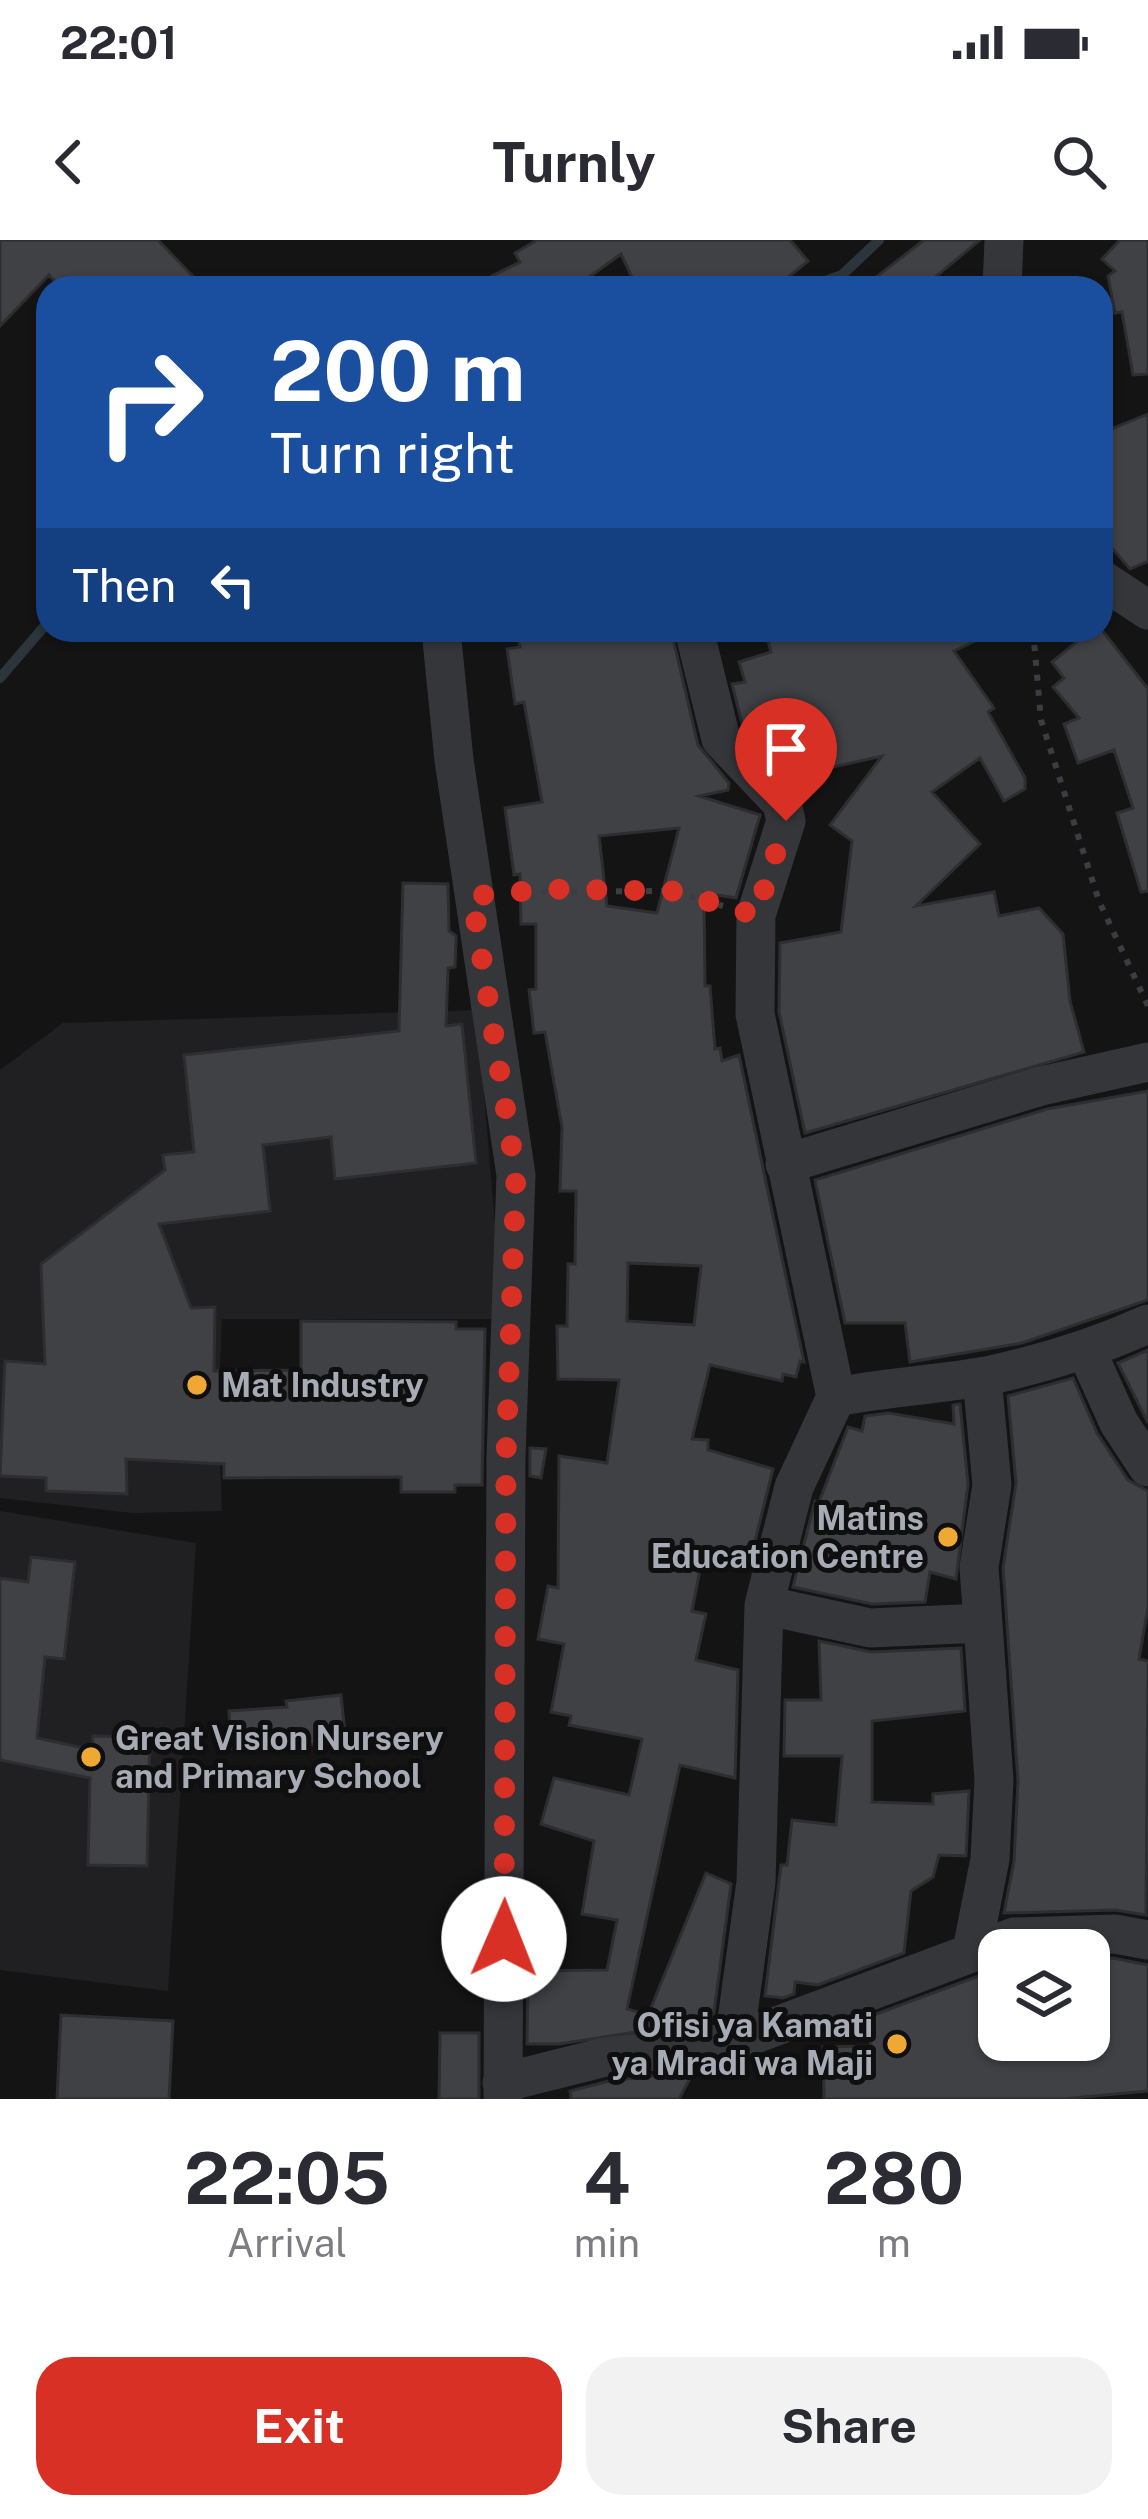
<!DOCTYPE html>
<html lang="en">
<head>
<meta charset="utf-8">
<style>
  body { margin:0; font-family:"Public Sans",sans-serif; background:#f2f2f3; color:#2b2b33; height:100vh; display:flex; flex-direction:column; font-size:45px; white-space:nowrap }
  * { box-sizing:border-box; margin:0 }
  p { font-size:39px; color:#7c7c81 }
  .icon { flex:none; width:66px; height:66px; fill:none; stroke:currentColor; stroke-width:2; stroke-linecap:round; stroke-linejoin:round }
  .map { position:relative; height:1859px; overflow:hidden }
  .drawer { display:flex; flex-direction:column; background:#fff; flex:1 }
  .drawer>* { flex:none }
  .top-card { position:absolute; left:36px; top:36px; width:1077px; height:366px; border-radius:36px; box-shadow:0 3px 9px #0004; background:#1a4fa0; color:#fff; overflow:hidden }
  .buttons { position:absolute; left:978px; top:1689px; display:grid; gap:24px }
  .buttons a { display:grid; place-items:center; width:132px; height:132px; border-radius:24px; background:#fff; box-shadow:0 3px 9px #0004; font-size:60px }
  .pin { position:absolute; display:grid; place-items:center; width:102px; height:102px; color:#fff; margin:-123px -51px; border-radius:50% 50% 50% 0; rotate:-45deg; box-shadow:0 0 12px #0007 }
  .pin .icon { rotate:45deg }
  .me { position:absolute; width:132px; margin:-66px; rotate:1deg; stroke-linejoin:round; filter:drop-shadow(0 0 9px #0008) }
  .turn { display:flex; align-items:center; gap:42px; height:252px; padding:0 36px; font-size:54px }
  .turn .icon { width:156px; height:156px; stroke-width:2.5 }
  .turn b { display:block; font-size:84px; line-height:102px }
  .then { display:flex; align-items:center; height:114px; padding:0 36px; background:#0003; gap:24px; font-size:45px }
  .eta { display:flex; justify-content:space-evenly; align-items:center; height:204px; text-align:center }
  .eta b { font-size:72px; font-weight:700; line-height:84px }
  .primary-button { display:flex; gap:24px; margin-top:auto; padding:24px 36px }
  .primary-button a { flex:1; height:138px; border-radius:36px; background:#d93025; color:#fff; font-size:48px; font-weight:700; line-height:138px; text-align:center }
  .primary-button a+a { background:#f2f2f3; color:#2b2b33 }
  .status { display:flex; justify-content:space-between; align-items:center; height:84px; padding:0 60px; background:#fff; direction:ltr }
  .status svg { height:33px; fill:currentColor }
  header { display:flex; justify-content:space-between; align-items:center; height:156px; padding:0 36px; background:#fff; font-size:54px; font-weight:700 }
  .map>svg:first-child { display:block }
  .built { fill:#202022 }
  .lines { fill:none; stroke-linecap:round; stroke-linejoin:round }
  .stream { stroke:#2c353b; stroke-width:10 }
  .building { fill:#404145; stroke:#2e2e31; stroke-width:3; fill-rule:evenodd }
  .path { stroke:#3b3d41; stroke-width:6; stroke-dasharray:6 9; stroke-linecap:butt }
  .minor { stroke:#35363a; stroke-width:39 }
  .route { stroke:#d93025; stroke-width:21; stroke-dasharray:0 37.8 }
  .poi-dot { fill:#eea833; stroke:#0f0f10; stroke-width:4.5 }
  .labels { text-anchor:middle; stroke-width:10; stroke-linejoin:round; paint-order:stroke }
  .poi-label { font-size:33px; font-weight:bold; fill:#a6abb5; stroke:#0f0f10; text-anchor:start }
</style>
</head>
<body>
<div class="status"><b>22:01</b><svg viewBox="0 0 49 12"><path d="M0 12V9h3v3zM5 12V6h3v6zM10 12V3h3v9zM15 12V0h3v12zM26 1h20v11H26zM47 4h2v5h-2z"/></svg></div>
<header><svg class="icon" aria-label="back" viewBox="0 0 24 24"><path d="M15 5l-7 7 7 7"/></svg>Turnly<svg class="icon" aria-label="search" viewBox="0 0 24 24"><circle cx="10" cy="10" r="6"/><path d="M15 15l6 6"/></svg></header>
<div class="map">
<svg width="1148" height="1859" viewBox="0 0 1148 1859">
  <rect width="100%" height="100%" fill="#141415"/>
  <path class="built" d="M477,770L503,1079H222L218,1171L222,1271L133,1273L0,1258V830L63,783Z
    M0,1271L196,1303L168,1751L0,1730Z"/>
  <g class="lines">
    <path class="stream" d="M805,48L842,35L879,0
      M0,438L48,382"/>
  </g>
  <path class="building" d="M0,0H158L204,48H61L49,35L0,86Z
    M537,0H790L808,21L775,48H637L621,14L574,48H468L520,22L515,13Z
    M924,0H980L922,48H862Z
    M1120,0H1148V134L1133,135L1122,72L1115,73L1108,36L1115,31L1102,19Z
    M1148,174V321L1130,329L1113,309L1101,314V193Z
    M516,390H671L698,505L729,543L728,550L699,556L760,575L736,658L704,653L705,746H710L715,809L720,808L722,821L739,815L804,1122L800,1121L796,1137L783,1134L782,1141L710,1125L692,1199L708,1200V1210L773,1229L751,1317L704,1309L692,1371L706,1374L696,1420L738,1430L735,1538L680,1525L627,1769L648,1775L706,1633L731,1644L713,1780L559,1804H527L528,1731L607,1730L617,1680L582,1674L594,1601L541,1584L554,1538L629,1555L642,1499L569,1485L571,1476L551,1472L564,1404L538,1399L548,1346L558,1348L559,1216L607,1223L619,1140L558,1139L557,1086H567L568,1024H575L576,951H560L562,887L545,792L534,793L529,750L536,749V684H521L520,634L514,635L505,568L542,562L524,462L515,464L507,409L520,407ZM679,588L657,673L607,666L599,596ZM628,1023L701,1026L694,1085L627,1081Z
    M765,390H999L954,411L994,468L988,472L1025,538V549L1004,561L980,518L932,552L980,604L916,666L994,652L999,676L1039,668L1063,694L1070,761L1084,812L805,893L779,772L780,703L841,692L852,601L830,585L882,516L802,534L793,494L758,502L743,487L732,444L745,442L739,422L771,412Z
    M1091,390H1102L1148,449V651L1141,652L1117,573L1133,568L1114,510L1078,523L1064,484L1079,478L1053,447L1064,438L1052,422Z
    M403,643L448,644L449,691L456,696L455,727L448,728L446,786L462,784L476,923L335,939L331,897L263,905L270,971L159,984L191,1068L215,1067L214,1131L301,1130V1081L456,1082V1089H485L482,1245H455V1252H401V1237L224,1238V1224L126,1219L127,1254L46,1251V1238L0,1236L5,1121L45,1124L41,1024L165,930L163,915L194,912L184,815L399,791Z
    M1148,851V1060L1022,1103L910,1122L905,1083H845L815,940L1047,869Z
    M1148,1110V1183L1118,1123Z
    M1073,1138L1097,1193L1128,1240L1148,1251V1367L1139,1419L1148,1421L1146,1675L1115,1670L1004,1673L1014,1621L1018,1541L1003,1328L1016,1243L1008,1156Z
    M960,1164L968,1244L956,1339L930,1332L925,1362L872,1364L793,1347L815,1261L819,1262L848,1187L862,1191L865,1176L888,1173L954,1184L953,1165Z
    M530,1208L546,1209L541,1238L530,1236Z
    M31,1317L75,1322L64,1419L45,1417L37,1498L93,1510V1496L150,1497L147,1626L88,1625L90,1538L0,1520V1338L28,1342Z
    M819,1401L871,1412L961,1408L965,1471L872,1481V1562L933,1564V1554L969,1551L966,1616L939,1615L933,1637L911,1651L904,1713L818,1745L795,1742L794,1754L783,1758L765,1756L781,1625H787L792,1580L836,1585L842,1516H784L785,1460H821Z
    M341,1455L346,1503L231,1509L229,1471L287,1467L286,1461Z
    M1113,1718L1148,1725V1851L1062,1859H824L823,1807L871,1806L868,1777L984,1734L999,1732V1800H1089V1719Z
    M61,1775L173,1781L169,1859H57Z
    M440,1793H479V1859H439Z
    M694,1831L679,1859H571L570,1851L609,1841Z"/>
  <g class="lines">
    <path class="path" d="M1033,390L1041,480L1099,661L1148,766
      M511,652L672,651L723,666"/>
    <path class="minor" d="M1002,48L1004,0
      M1101,339L1148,370
      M441,390L454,520L516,935L506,1216L503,1859
      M694,390L721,499L782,563L786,581L756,675L755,774L836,1157
      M785,924L1041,846L1148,822
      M1087,1112L1119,1183L1148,1227
      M764,1365L870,1388L982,1383
      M972,1710L990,1619L994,1540L979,1327L992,1245L982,1137
      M734,1802L756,1642L764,1365L794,1247L836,1157C886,1147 936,1145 986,1136C1043,1124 1095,1108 1148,1084
      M502,1843L605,1817L734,1802L1014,1697L1115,1694L1148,1700"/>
  </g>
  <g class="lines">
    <path class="route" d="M504,1699L506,1216L516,935L472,656L548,649L672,651L756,675L786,581"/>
  </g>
  <g class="poi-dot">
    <circle cx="197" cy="1145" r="12"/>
    <circle cx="948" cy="1297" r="12"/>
    <circle cx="91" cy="1517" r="12"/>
    <circle cx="897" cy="1804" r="12"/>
  </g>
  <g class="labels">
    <g class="poi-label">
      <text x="221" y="1157">Mat Industry</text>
      <text x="924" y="1290" text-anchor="end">Matins<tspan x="924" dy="38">Education Centre</tspan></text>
      <text x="115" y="1510">Great Vision Nursery<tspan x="115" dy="38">and Primary School</tspan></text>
      <text x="873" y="1797" text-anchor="end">Ofisi ya Kamati<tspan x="873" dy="38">ya Mradi wa Maji</tspan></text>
    </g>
  </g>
</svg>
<div class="buttons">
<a><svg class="icon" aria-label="layers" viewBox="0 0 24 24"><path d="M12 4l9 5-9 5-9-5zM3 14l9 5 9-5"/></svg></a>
</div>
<div class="pin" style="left:786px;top:581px;background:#d93025"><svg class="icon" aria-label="arrive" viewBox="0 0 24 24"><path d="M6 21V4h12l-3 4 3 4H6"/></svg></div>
<svg class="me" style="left:504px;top:1699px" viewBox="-20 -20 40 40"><circle r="19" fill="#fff"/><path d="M0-13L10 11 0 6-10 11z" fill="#d93025"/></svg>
<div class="top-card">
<div class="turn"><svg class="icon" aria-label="right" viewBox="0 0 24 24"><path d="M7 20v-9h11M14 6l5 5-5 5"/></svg><div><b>200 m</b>Turn right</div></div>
<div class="then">Then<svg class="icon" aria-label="left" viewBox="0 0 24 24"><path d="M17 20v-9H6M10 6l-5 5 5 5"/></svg></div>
</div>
</div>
<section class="drawer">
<div class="eta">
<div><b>22:05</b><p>Arrival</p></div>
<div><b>4</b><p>min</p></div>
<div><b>280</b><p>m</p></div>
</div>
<div class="primary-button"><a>Exit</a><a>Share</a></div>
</section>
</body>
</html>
